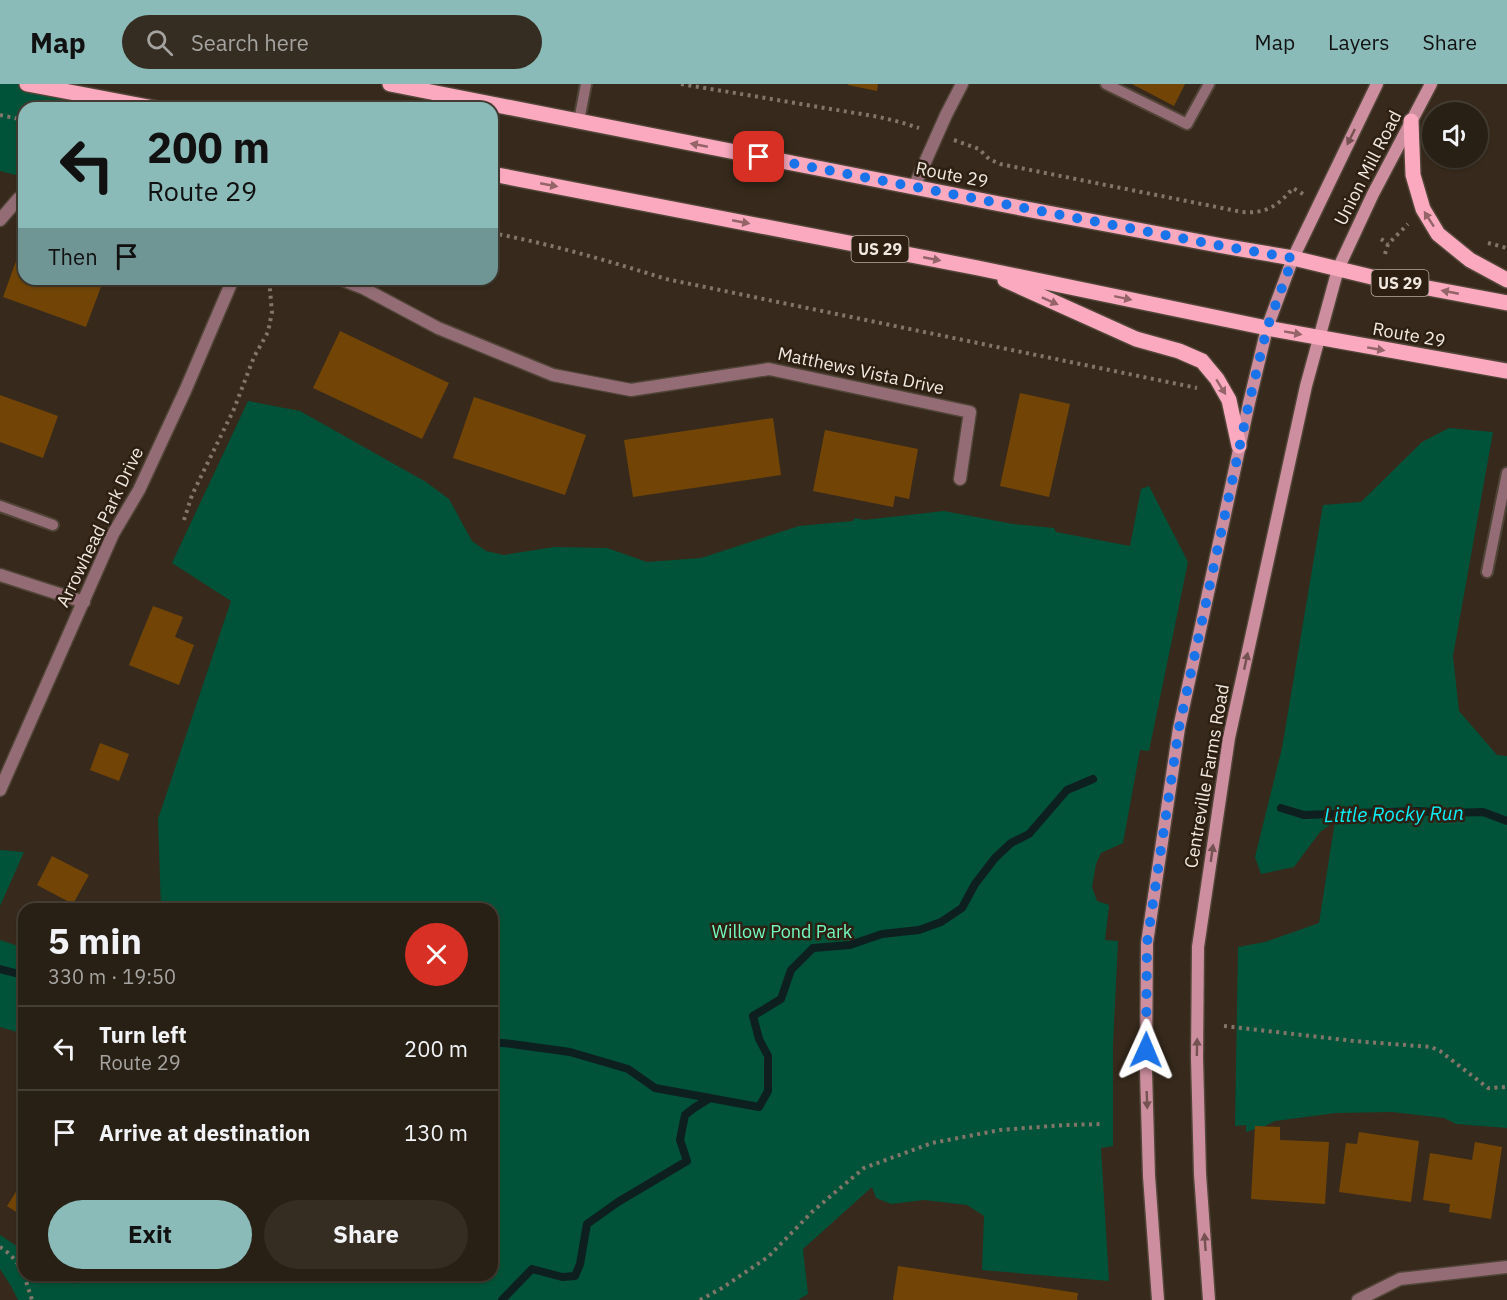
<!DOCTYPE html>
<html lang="en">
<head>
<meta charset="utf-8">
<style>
  body { margin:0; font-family:"IBM Plex Sans",sans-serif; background:#352d22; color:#f1f3f6; height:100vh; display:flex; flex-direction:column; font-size:22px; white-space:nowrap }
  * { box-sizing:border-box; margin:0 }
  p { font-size:20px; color:#a5a3a0 }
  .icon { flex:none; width:33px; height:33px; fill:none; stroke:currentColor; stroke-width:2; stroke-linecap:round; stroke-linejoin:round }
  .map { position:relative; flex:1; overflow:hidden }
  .details { position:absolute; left:18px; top:819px; width:480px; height:378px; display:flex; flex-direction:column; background:#292015; border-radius:18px; box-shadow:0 2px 4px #0004,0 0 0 2px #453e34 }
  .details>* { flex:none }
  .guide { position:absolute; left:18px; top:18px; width:480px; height:183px; border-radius:18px; box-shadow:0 2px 4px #0004,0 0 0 2px #453e34; background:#8bbbb9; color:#111; overflow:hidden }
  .tools { position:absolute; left:1422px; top:18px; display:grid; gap:12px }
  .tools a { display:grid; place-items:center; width:66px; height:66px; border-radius:50%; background:#292015; box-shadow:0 2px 4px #0004,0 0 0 2px #453e34; font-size:30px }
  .pin { position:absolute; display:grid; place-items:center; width:51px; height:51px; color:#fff; margin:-26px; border-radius:12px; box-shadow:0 3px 9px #0006 }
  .me { position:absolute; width:66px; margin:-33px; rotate:1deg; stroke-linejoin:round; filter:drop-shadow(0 0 4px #0008) }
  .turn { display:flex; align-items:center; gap:21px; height:126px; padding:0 30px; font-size:27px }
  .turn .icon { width:78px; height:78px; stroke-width:2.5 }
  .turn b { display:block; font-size:42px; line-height:51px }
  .then { display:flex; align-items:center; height:57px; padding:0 30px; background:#0003; gap:12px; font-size:22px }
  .round { display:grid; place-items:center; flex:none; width:63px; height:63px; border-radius:32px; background:#352d22 }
  .headline { display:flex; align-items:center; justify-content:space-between; height:102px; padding:0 30px }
  h1 { font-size:36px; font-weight:700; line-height:45px }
  .action { display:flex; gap:12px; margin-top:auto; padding:12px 30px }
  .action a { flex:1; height:69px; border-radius:36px; background:#8bbbb9; color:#111; font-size:24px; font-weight:700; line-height:69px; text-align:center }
  .action a+a { background:#352d22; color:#f1f3f6 }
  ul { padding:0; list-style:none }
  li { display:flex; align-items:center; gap:18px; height:84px; padding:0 30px; border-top:2px solid #453e34 }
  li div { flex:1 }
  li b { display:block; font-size:22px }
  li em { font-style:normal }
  header { display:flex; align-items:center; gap:36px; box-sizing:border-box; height:84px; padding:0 30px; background:#8bbbb9; color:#111 }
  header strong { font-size:28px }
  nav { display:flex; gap:33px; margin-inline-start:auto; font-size:21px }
  .search { width:420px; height:54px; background:#352d22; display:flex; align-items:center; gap:15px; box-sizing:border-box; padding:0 21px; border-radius:33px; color:#a5a3a0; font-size:22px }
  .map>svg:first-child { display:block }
  .green { fill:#005338 }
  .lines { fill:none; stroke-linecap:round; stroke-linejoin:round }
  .stream { stroke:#0e1f20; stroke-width:8 }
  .building { fill:#724507 }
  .lane-casing { stroke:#514537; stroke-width:14 }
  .street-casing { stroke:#514537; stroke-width:15 }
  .secondary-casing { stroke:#514537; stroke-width:15 }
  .primary-casing { stroke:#514537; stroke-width:18 }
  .path { stroke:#82766b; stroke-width:4; stroke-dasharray:3 4.5; stroke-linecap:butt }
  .lane { stroke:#936c76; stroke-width:10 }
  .street { stroke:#936c76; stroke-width:12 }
  .secondary { stroke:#cd8f9f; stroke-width:12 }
  .primary { stroke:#faa9bf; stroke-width:15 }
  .oneway { fill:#755252 }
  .oneway2 { fill:#946469 }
  .route { stroke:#1a73e8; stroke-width:10; stroke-dasharray:0 18 }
  .labels { text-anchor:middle; stroke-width:5; stroke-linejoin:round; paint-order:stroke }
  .shield { fill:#2d2013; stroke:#b6aca2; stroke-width:1.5 }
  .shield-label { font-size:16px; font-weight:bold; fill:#f1e8e0 }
  .street-label { font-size:18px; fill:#f1e8e0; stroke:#2d2013 }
  .park-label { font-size:18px; fill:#73fbc1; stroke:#2d2013 }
  .water-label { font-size:20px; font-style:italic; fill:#0ceef6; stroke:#2d2013 }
</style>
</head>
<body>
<header>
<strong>Map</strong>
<div class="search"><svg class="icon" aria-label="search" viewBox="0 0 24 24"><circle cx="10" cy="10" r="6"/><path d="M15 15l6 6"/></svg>Search here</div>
<nav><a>Map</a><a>Layers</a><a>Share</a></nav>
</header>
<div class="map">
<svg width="1507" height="1216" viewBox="0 0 1507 1216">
  <rect width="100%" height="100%" fill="#372a1c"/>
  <path class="green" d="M0,0H22L93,24H24V93L0,87Z
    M248,317L300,327L426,398L449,415L472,457L486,467L504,471L554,463L607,464L647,478L701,474L799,442L853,437L855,434L864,436L944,427L1013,440L1054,444L1056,448L1130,462L1141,405L1149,402L1188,478L1149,667L1140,666L1123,759L1101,769L1096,780L1092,803L1097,817L1109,821L1105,856L1118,857L1113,961V1062L1101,1064L1109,1197L982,1186L984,1132L967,1121L924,1116L891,1120L876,1114L872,1103L803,1165L808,1210L798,1216H18L11,1202L0,1185V1151L24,1167V1191H61L75,1200L78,1191H492V825H161L158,735L231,517L172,479Z
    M1449,344L1493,348L1453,572L1459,627L1497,671L1507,672V1044L1456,1040L1444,1034L1392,1028L1336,1029L1275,1037L1265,1042L1246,1048V1041L1235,1042L1238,863L1265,858L1319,839L1335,737L1320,748L1294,783L1261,790L1255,773L1282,664L1323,421L1361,418L1422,358Z
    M0,766L24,768L0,822Z
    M0,856L24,864V950L0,943Z"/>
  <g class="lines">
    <path class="stream" d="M1281,724L1304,731L1417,727L1450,729L1483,728L1507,737
      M0,885L19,890L24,894
      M492,958L512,960L570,968L628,985L655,1004L759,1023L768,1007V972L759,955L753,932L781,915L791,886L813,864L850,861L882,850L919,846L941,838L962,824L975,800L995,774L1011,759L1029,750L1067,706L1093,695
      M502,1216L532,1185L562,1193L575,1192L580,1180L587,1140L618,1118L687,1077L680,1056L685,1031L694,1024L710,1014"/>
  </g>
  <path class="building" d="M848,0H878L877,7L848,1Z
    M1132,0H1185L1174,22Z
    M19,169L24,171V195H89L102,200L86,243L3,213Z
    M340,247L449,299L422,355L313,304Z
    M1020,309L1070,320L1049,413L1000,402Z
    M0,311L58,332L43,374L0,358Z
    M474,313L586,351L565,411L453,374Z
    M773,334L781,391L633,413L624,356Z
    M825,346L918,365L909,415L895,412L893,423L813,407Z
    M153,522L183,533L175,553L194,561L179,601L129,581Z
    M100,659L129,670L119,697L90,686Z
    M52,772L89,791L73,820L37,801Z
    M1255,1042L1280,1043V1056L1329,1058L1325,1120L1251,1115Z
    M1359,1048L1419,1057L1411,1118L1339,1108L1346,1059L1357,1060Z
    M1475,1058L1502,1063L1491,1135L1449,1128L1450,1120L1423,1116L1430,1069L1472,1076Z
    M24,1095V1133L7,1122Z
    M898,1182L1078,1209L1077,1216H893Z"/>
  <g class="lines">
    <g class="lane-casing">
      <path id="lane" d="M1106,0L1187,40L1209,0
        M579,37L586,0
        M0,422L53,441
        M1487,488L1507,389"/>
    </g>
    <g class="street-casing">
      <path id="street" d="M914,103L946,31L962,0
        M0,136L19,114H24
        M340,195L363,204L438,244L553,291L631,306L769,285L970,328L960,395
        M0,491L84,518
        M0,706L113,450L139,406L185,307L233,195
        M1358,1216L1400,1195L1507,1183"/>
    </g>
    <g class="secondary-casing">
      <path id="secondary" d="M1158,1216L1149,1092L1146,987L1147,859L1179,644L1249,319L1267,244L1293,174L1377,0
        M1209,1216L1200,1090L1197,974L1198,863L1229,654L1306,302L1338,185L1373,110L1431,0"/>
    </g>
    <g class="primary-casing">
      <path id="primary" d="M27,0L154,24
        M390,0L1000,120L1223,162L1293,174L1380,195L1507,219
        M1411,37L1413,91L1423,125L1438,150L1470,176L1507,196
        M492,90L978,184L1267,244L1507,287
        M1005,196L1136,255L1179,267L1202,277L1217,295L1229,316L1239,362"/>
    </g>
    <path class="path" d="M681,0L879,33L900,38L919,44
      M0,31L24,36
      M954,56L979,65L989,75L1000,80L1242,128C1266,130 1278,122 1293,104L1303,110
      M492,149C551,160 609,177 666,195L1197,304
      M1381,155L1388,160
      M1488,159L1507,164
      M1385,170L1388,160L1408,140
      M184,436L192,411L234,325L254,273L268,248L272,228L269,195
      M1224,942L1354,957L1431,963L1440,967L1488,1004L1507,1003
      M0,1163C9,1168 20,1180 24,1191
      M24,1191L32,1216
      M700,1216L722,1204L768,1173L813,1127L864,1084L932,1059L1000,1046L1065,1041L1104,1040"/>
    <use href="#lane" class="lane"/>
    <use href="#street" class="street"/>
    <use href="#secondary" class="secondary"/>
    <use href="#primary" class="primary"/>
  </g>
  <defs><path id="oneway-solid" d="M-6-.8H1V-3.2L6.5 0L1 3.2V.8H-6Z" transform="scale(1.5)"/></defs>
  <g class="oneway">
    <use href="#oneway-solid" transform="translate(1351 53) rotate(116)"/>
    <use href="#oneway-solid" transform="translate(1246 577) rotate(-78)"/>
    <use href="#oneway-solid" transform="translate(1212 769) rotate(-82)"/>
    <use href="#oneway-solid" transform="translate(1197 963) rotate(-89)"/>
    <use href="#oneway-solid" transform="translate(1147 1016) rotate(88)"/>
    <use href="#oneway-solid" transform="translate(1205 1158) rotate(-94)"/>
  </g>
  <g class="oneway2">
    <use href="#oneway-solid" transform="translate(699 61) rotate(-169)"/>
    <use href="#oneway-solid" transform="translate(549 101) rotate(11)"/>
    <use href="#oneway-solid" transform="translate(1429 135) rotate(-123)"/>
    <use href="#oneway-solid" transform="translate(741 138) rotate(11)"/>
    <use href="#oneway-solid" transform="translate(932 175) rotate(11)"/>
    <use href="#oneway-solid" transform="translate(1450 208) rotate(-169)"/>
    <use href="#oneway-solid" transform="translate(1123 214) rotate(12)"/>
    <use href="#oneway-solid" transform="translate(1050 217) rotate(24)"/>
    <use href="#oneway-solid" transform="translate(1293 249) rotate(10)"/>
    <use href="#oneway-solid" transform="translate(1376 265) rotate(10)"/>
    <use href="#oneway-solid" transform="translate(1221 303) rotate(58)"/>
  </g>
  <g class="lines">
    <path class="route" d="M759,73L1222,162L1293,174L1267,244L1249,319L1179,644L1147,859L1146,966"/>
  </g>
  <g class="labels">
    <g class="shield">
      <rect x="851.5" y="152" width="57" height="26" rx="4.5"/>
      <rect x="1371.5" y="186" width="57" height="26" rx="4.5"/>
    </g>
    <g class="shield-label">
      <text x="880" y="171">US 29</text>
      <text x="1400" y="205">US 29</text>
    </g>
    <g class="street-label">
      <text transform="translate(1368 84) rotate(-63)" y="6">Union Mill Road</text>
      <text transform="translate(952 91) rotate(11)" y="6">Route 29</text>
      <text transform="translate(1409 251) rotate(10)" y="6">Route 29</text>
      <text transform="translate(861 287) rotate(12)" y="6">Matthews Vista Drive</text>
      <text transform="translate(100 443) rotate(-64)" y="6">Arrowhead Park Drive</text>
      <text transform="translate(1207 692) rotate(-80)" y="6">Centreville Farms Road</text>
    </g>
    <g class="park-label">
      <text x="782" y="854">Willow Pond Park</text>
    </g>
    <g class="water-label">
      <text transform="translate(1394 730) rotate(-1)" y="7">Little Rocky Run</text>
    </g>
  </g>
</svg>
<div class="tools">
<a><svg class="icon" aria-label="sound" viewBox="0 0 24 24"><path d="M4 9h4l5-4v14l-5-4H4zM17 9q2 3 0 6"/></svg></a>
</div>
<div class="pin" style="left:759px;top:73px;background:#d93025"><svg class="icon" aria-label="arrive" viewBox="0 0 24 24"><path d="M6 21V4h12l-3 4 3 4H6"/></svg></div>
<svg class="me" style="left:1146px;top:966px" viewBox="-20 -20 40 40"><path d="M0-17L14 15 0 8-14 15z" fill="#1a73e8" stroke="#fff" stroke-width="4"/></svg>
<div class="guide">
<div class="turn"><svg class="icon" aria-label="left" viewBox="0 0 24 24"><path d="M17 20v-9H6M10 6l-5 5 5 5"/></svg><div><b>200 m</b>Route 29</div></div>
<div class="then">Then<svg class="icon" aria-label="arrive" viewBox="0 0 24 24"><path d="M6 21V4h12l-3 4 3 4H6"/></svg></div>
</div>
<section class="details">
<div class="headline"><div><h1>5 min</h1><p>330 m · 19:50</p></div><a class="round" style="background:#d93025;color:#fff"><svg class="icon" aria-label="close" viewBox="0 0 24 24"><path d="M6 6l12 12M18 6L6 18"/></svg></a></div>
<ul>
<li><svg class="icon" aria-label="left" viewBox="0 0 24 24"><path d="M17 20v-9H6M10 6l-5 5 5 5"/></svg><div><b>Turn left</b><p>Route 29</p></div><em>200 m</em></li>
<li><svg class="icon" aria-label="arrive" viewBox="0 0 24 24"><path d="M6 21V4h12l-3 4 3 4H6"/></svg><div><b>Arrive at destination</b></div><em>130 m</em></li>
</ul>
<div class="action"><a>Exit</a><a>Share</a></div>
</section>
</div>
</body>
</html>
